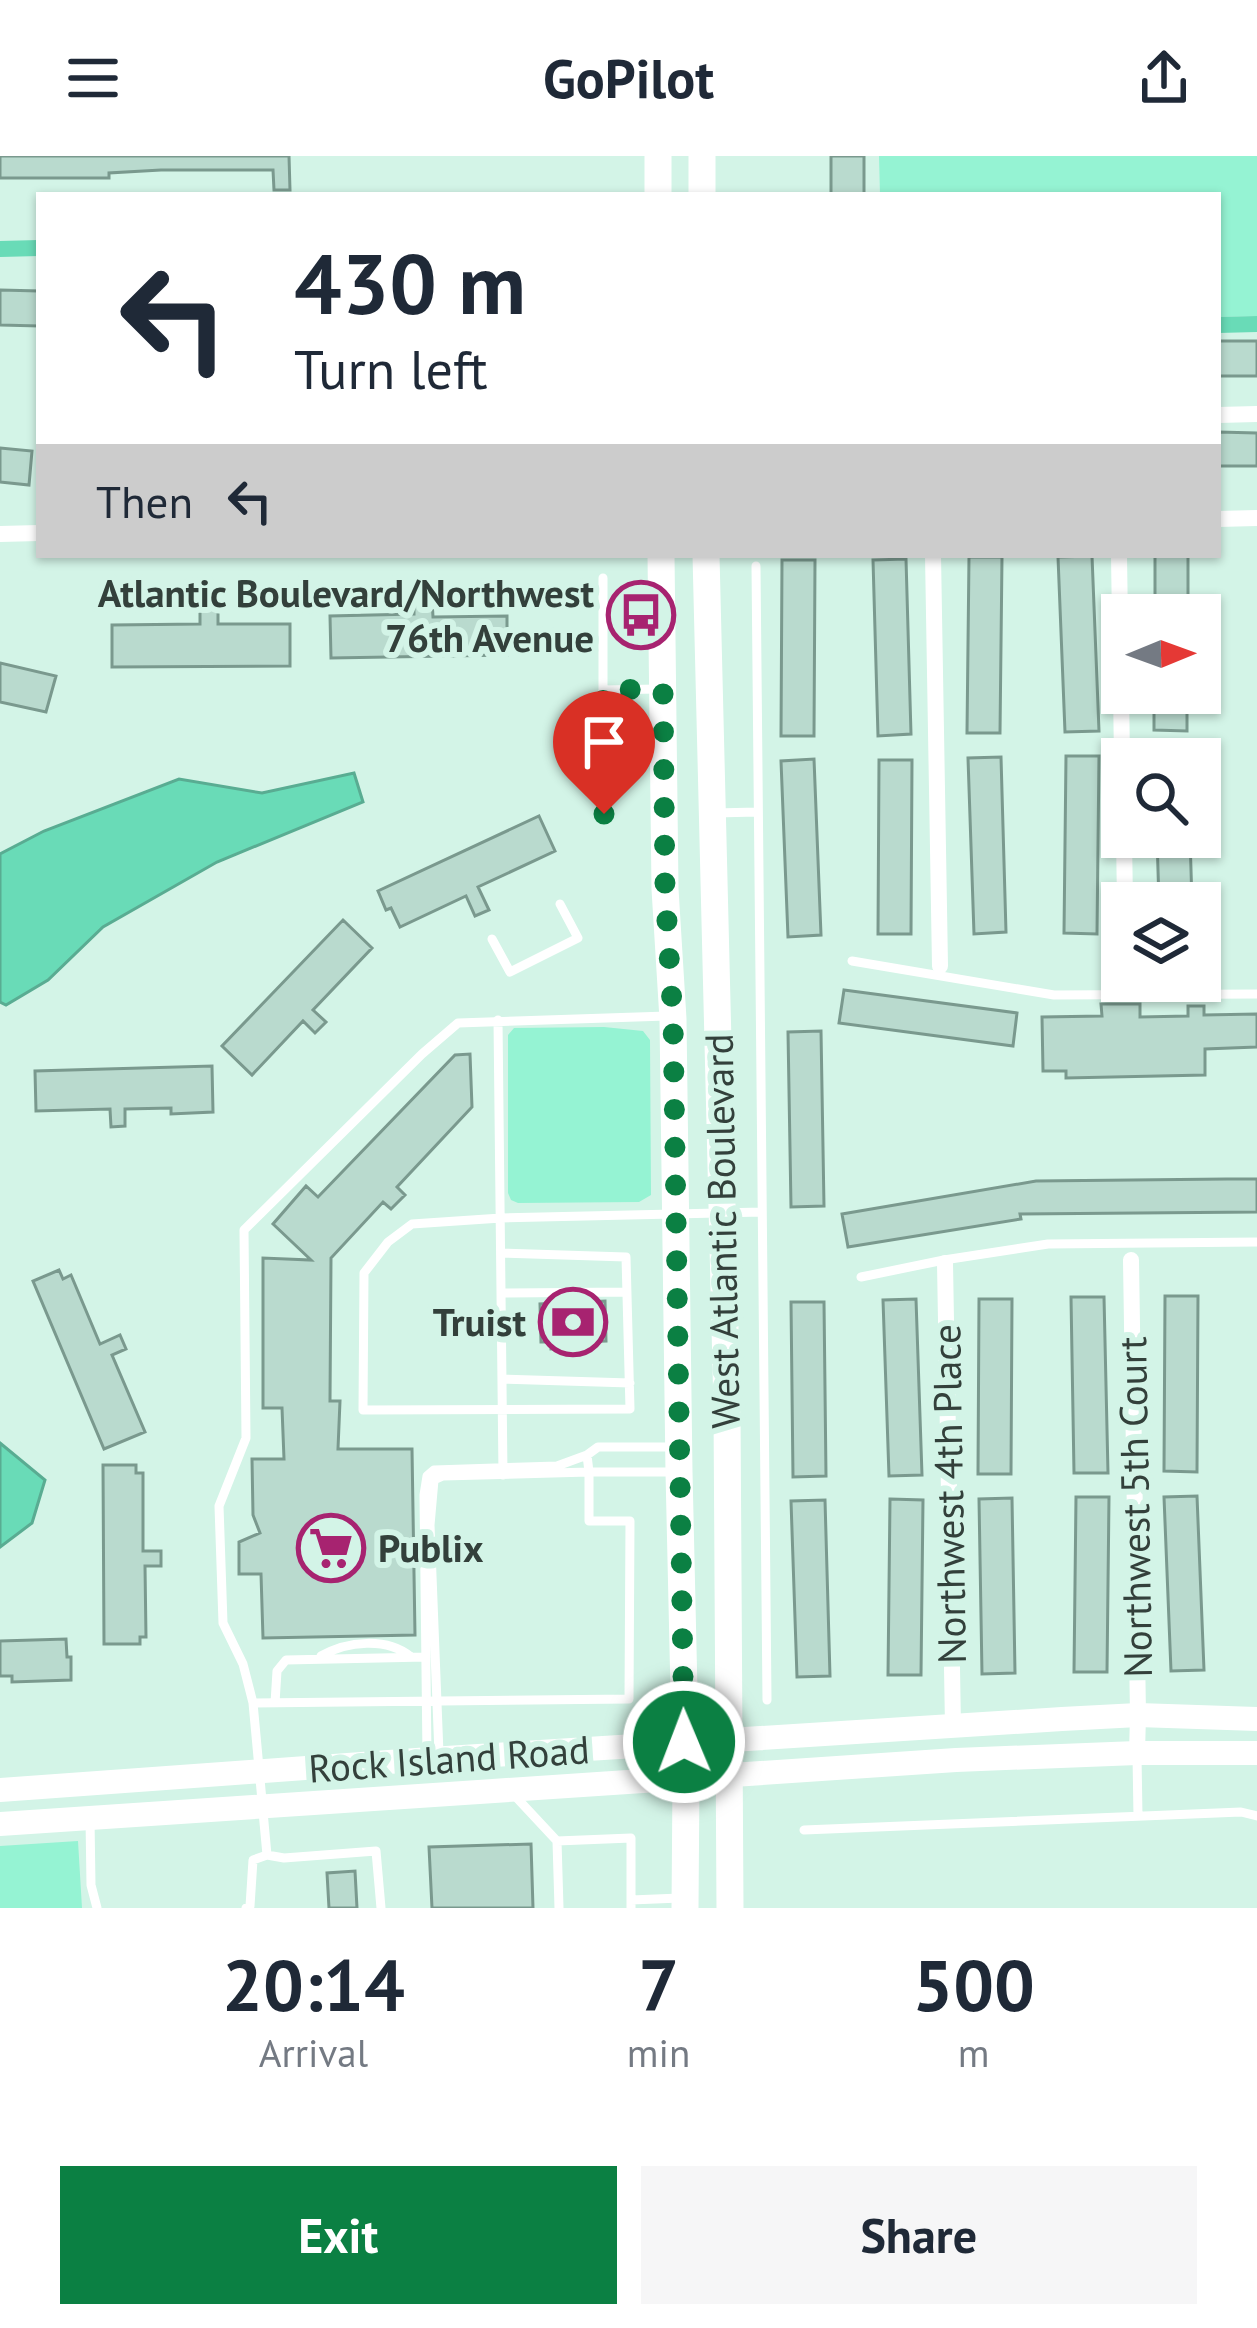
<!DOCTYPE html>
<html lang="en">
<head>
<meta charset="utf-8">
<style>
  body { margin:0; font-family:"PT Sans",sans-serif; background:#f6f6f7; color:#1f2937; height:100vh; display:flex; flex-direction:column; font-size:45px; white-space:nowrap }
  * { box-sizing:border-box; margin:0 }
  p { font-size:39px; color:#747a83 }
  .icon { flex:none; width:66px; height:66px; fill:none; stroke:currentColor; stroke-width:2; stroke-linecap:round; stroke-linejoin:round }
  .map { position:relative; height:1752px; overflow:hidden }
  .details { display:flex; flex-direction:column; background:#fff; flex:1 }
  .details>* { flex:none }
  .hud { position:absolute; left:36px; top:36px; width:1185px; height:366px; border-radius:0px; box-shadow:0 3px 9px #0004; background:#fff; color:#1f2937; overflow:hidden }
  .needle { width:78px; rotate:89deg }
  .buttons { position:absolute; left:1101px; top:438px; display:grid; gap:24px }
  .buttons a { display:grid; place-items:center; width:120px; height:120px; border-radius:0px; background:#fff; box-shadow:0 3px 9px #0004; font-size:60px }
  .pin { position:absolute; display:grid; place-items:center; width:102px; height:102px; color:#fff; margin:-123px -51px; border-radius:50% 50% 50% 0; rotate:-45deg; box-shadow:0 0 12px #0007 }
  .pin .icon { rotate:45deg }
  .me { position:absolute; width:132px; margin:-66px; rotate:359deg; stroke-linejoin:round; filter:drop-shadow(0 0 9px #0008) }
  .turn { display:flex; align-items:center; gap:42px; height:252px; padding:0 60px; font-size:54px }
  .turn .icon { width:156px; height:156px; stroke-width:2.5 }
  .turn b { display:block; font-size:84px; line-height:102px }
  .then { display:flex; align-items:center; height:114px; padding:0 60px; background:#0003; gap:24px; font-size:45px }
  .eta { display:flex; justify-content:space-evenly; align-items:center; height:204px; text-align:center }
  .eta b { font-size:72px; font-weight:800; line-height:84px }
  .cta { display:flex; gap:24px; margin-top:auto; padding:24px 60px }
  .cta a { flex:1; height:138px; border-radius:0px; background:#0b8043; color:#fff; font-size:48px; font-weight:800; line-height:138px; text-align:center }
  .cta a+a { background:#f6f6f7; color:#1f2937 }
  header { display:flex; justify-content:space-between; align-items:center; height:156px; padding:0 60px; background:#fff; font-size:54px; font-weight:800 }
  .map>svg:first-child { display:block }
  .green { fill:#95f3d3 }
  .water { fill:#69dbb7; stroke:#59ac92; stroke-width:3 }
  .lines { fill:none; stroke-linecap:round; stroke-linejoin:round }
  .canal { stroke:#69dbb7; stroke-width:16 }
  .building { fill:#b9dace; stroke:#7a998e; stroke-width:3 }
  .service { stroke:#fff; stroke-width:9 }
  .minor { stroke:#fff; stroke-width:16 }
  .secondary { stroke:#fff; stroke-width:24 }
  .primary { stroke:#fff; stroke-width:27 }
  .route { stroke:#0b8043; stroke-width:21; stroke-dasharray:0 37.8 }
  .labels { text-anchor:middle; stroke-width:12; stroke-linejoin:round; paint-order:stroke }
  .poi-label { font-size:39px; font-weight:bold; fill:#33403b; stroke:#d3f4e7; text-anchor:end }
  .street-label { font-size:39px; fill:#33403b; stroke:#d3f4e7 }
</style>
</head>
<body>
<header><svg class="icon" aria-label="menu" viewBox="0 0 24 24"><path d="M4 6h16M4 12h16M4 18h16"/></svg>GoPilot<svg class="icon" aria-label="share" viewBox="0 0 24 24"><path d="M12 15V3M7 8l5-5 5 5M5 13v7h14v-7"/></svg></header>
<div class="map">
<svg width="1257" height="1752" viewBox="0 0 1257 1752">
  <rect width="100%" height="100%" fill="#d3f4e7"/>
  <path class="green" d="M879,0H1257V160L1218,161V39H880Z
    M604,871L643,875L650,884L651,1039L639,1046L518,1047L511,1044L508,1037V879L514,872Z
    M78,1685L82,1752H0V1690Z"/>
  <path class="water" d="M354,617L363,646L217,706L103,771L48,824L6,849L0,846V698L44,675L179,623L262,637Z
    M0,1287L45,1324L32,1367L0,1391Z"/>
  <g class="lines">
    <path class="canal" d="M0,93L39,92
      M1218,169L1257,168"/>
  </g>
  <path class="building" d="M0,0H289L290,34H274L273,14H161L109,17V22H0Z
    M831,0H864V39H831Z
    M0,134L39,135V170L0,169Z
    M1218,185H1257V220H1218Z
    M1218,276L1257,277V310H1218Z
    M0,292L32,295L29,329L0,326Z
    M1155,399H1188V459H1155Z
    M1092,400L1099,575L1065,576L1058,401Z
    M969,401H1002L1000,577H967Z
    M906,403L911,578L878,580L873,404Z
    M782,404H815L814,580H781Z
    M432,442L433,461L507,460V499L331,502L330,460L414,458V443Z
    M200,451H218V468H290V510L112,511V469L200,468Z
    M0,507L56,520L46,556L0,546Z
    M1154,537H1187V575L1154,574Z
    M1066,600H1099L1097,778L1064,777Z
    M1001,601L1006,776L974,778L968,602Z
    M814,603L821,779L788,781L781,605Z
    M879,604H912L911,778H878Z
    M539,660L555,695L478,731L489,754L475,760L466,740L400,771L391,752L386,754L378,735Z
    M1157,681H1190L1192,747H1159Z
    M343,764L372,792L313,854L326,866L315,877L303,865L252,919L222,890Z
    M844,834L1017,857L1013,890L839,867Z
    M1101,848H1140V861L1188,860V850H1204V859L1257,858V891L1205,893V919L1066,922V915H1043L1042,861L1102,860Z
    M821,875L824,1050L791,1051L788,876Z
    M470,898L472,951L397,1031L405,1039L391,1053L383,1046L331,1102L330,1245H340L338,1293H412L415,1479L263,1482L261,1418H239V1386L260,1377L253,1359L252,1303H284L282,1252H263V1102L311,1104L273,1068L306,1030L318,1041L455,899Z
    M212,910L213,956L171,958V952L125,953V970L111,971L110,953L36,955L35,915Z
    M1227,1023H1257V1056L1020,1058L1021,1063L848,1091L842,1058L1036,1025Z
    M59,1114L63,1123L71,1119L100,1188L120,1179L126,1193L112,1199L145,1276L104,1293L33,1125Z
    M1165,1140H1198L1197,1316L1164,1315Z
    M1071,1141H1104L1108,1317H1074Z
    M916,1143L922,1319L889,1320L883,1144Z
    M979,1143H1012L1011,1318H978Z
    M605,1145L606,1185L575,1186V1192L551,1193V1186H541L540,1148Z
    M791,1146H824L826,1320L793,1321Z
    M103,1309H136V1317H143V1395H161V1410H145L146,1481H140V1488H104Z
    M1197,1340L1204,1514L1171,1515L1164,1341Z
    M1076,1341H1109L1107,1516H1074Z
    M1012,1342L1015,1517L982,1518L979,1343Z
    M890,1343L923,1344L921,1519H888Z
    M825,1344L830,1520L797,1521L791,1345Z
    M66,1483L67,1501H71V1524L12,1526V1520H0V1485Z
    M531,1688L533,1752H432L429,1691Z
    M355,1715L357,1752H329L327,1717Z"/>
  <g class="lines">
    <path class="service" d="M756,410L767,1544
      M603,422V534L658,533
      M603,534L604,658
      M715,657L757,656
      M492,783L510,816L578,782L560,748
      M852,805L1054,839L1257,838
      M498,864L503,1319
      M501,1097L626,1101L630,1253L363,1254L364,1117L388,1086L412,1068L501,1062L762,1056
      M861,1121L944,1104L1048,1088L1257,1086
      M502,1137L626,1136
      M502,1223L630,1227
      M673,1291H598L587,1299L589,1316H676
      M321,1500C347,1485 387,1481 411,1501
      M253,1547L243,1508L223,1467L219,1350L246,1282L244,1074L422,898L458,867L667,860
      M275,1547L277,1515L286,1504L426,1501
      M427,1600L424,1339L427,1320L434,1314L557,1310L587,1299
      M1137,1600L1138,1660
      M515,1640L557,1685
      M90,1663L91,1729L97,1752
      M804,1674L1241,1656L1257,1660
      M631,1744L680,1742
      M246,1752L250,1750L253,1704L267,1699
      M381,1752L376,1695L284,1702L267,1699L253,1547L629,1543L630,1365H589V1316L443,1320L434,1324L430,1369L439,1598
      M559,1752L557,1685L631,1682V1752"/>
    <path class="minor" d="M1218,259L1257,258
      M1218,363L1257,362
      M0,378L39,377
      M933,399L940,810
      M1119,399L1122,603
      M1124,681L1125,747
      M1131,1104L1138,1559L1137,1597
      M945,1107L953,1570"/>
    <path class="secondary" d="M0,1634L430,1603L1062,1563L1138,1559L1257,1563
      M0,1668L956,1604L1137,1597H1257"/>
    <path class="primary" d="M658,0V39
      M702,0V39
      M661,399L665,733L673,863L679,1316L686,1623L685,1752
      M706,399L727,1253L730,1752"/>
  </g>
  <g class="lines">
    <path class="route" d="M604,658L603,534L663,533L665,733L673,863L684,1586"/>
  </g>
  <defs>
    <g id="bus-ring" transform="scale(3.45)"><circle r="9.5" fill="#d3f4e7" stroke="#a72370" stroke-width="1.5"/><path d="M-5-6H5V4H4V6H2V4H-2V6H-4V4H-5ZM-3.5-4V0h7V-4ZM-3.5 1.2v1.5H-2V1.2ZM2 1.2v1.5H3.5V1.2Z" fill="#a72370"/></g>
    <g id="bank-ring" transform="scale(3.45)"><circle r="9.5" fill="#d3f4e7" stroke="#a72370" stroke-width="1.5"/><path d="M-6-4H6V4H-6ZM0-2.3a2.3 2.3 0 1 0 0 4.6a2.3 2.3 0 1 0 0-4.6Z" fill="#a72370"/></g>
    <g id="supermarket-ring" transform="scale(3.45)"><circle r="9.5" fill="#d3f4e7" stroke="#a72370" stroke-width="1.5"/><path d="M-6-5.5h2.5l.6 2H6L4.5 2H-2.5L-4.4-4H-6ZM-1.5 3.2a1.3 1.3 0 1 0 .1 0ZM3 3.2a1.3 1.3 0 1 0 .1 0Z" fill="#a72370"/></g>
  </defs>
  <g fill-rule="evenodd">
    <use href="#bus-ring" x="641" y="459"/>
    <use href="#bank-ring" x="573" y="1166"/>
    <use href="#supermarket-ring" x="331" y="1392"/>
  </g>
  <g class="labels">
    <g class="poi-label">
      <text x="594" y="451">Atlantic Boulevard/Northwest<tspan x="594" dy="45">76th Avenue</tspan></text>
      <text x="526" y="1180">Truist</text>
      <text x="378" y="1406" text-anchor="start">Publix</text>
    </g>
    <g class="street-label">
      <text transform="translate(722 1075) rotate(-91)" y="14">West Atlantic Boulevard</text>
      <text transform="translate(949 1338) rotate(-91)" y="14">Northwest 4th Place</text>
      <text transform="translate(1135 1351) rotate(-91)" y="14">Northwest 5th Court</text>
      <text transform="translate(449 1603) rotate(-4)" y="14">Rock Island Road</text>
    </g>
  </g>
</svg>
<div class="buttons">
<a><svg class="needle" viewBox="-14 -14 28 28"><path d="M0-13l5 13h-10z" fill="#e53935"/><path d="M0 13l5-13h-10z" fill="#747a83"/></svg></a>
<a><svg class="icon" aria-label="search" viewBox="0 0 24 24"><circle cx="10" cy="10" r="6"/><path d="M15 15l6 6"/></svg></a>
<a><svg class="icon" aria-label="layers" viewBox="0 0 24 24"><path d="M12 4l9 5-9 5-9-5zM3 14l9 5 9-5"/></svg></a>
</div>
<div class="pin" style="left:604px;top:658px;background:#d93025"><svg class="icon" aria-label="arrive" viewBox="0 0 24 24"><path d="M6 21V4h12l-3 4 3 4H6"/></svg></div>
<svg class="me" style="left:684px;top:1586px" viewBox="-20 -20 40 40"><circle r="17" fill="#0b8043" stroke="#fff" stroke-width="3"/><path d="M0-11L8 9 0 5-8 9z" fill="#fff"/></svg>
<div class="hud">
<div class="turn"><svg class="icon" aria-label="left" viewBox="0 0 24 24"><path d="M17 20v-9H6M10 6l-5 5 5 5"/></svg><div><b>430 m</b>Turn left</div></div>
<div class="then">Then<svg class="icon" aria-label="left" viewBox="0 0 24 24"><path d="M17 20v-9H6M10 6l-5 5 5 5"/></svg></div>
</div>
</div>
<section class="details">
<div class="eta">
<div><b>20:14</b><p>Arrival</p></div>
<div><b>7</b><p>min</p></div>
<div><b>500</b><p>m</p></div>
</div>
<div class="cta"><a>Exit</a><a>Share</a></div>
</section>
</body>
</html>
